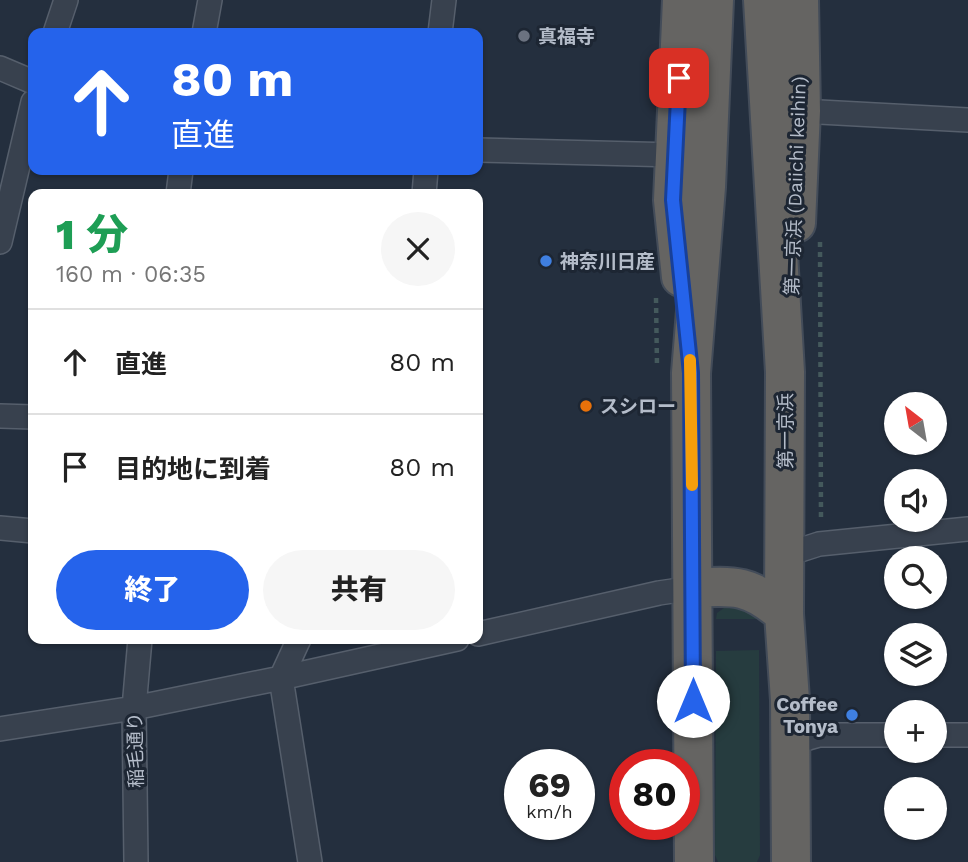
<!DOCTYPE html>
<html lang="ja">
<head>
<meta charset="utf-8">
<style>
  body { margin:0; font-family:"Work Sans","Noto Sans JP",sans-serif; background:#f6f6f6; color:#222; height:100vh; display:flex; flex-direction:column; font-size:26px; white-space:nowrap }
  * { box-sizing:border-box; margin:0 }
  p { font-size:23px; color:#767676 }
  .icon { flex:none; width:38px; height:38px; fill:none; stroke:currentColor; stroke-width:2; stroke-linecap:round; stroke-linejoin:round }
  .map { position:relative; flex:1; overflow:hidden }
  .side { position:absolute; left:28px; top:189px; width:455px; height:455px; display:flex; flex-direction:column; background:#fff; border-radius:14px; box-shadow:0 2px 5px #0004 }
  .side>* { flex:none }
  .guide { position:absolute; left:28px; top:28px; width:455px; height:147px; border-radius:14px; box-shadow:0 2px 5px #0004; background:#2563eb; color:#fff; overflow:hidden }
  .needle { width:46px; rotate:329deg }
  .fabs { position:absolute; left:884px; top:392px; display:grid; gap:14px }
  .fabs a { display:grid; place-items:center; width:63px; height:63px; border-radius:50%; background:#fff; box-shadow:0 2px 5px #0004; font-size:35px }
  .speed { position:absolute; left:504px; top:749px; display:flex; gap:14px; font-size:35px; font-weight:700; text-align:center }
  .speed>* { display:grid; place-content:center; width:91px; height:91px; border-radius:50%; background:#fff; box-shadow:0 2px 5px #0004; line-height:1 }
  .speed small { font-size:18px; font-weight:400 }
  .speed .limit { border:10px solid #d22; background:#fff; color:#111 }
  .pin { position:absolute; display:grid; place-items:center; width:60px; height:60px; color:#fff; margin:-30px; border-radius:14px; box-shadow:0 4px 10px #0006 }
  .me { position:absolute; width:77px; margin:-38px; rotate:0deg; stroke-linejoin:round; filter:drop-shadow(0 0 5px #0008) }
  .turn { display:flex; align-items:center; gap:24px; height:147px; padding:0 28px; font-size:32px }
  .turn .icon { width:91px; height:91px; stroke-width:2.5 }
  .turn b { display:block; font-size:49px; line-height:60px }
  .round { display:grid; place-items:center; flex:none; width:74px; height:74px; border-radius:37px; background:#f6f6f6 }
  .headline { display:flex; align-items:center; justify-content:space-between; height:119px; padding:0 28px }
  h1 { font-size:42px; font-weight:800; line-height:52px; color:#1e9e55 }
  .button { display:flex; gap:14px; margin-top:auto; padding:14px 28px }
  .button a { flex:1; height:80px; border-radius:42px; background:#2563eb; color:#fff; font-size:28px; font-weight:800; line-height:80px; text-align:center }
  .button a+a { background:#f6f6f6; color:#222 }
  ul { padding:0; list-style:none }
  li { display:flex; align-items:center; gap:21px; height:105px; padding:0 28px; border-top:2px solid #e0e0e0 }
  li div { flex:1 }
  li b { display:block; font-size:26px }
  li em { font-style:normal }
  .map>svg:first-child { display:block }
  .green { fill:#263c3f }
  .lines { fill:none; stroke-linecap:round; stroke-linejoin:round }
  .minor-casing { stroke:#565f6c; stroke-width:26 }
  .trunk-casing { stroke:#434c59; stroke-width:42 }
  .path { stroke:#44595c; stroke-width:4.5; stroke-dasharray:5 5; stroke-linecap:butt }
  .minor { stroke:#38414e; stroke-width:23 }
  .trunk { stroke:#656462; stroke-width:38 }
  .route-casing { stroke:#184099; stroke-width:18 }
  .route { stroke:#2563eb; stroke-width:12 }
  .slow { stroke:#f59e0b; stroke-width:12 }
  .worship-dot { fill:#6b7280; stroke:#1d2633; stroke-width:2.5 }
  .shop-dot { fill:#3f7fe0; stroke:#1d2633; stroke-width:2.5 }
  .food-dot { fill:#e8710a; stroke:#1d2633; stroke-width:2.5 }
  .labels { text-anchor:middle; stroke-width:6; stroke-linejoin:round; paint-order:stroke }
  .poi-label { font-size:19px; font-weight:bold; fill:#b4bcc9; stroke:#1d2633; text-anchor:start }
  .street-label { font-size:19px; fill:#b4bcc9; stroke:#1d2633 }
</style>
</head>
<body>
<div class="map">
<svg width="968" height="862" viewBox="0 0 968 862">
  <rect width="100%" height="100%" fill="#242f3e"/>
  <path class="green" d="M724,608H753L758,610L757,619H716L717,613Z
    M759,650L760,855L757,862H718L715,855L716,651Z"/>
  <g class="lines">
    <g class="minor-casing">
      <path id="minor" d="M55,33L66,0
        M204,33L210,0
        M440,33L444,0
        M0,68L33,82
        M801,111L968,120
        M478,150L676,155
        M178,194L181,170
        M424,194L426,170
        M0,242L33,102
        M0,416L33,417
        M0,528L33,531
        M785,555L819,544L968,529
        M478,634L659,593L693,588
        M299,639L281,678L310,862
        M0,729L134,708L281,678L457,639
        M934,735H968
        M791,743L819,735H896
        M136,862L134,708L140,639"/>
    </g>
    <g class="trunk-casing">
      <path id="trunk" d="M763,0L785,372L784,614L790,700L791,862
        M796,223L801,111L799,0
        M681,277L673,200L682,0
        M693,588C735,585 751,585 784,614
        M694,862L691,373L706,187L714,0"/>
    </g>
    <path class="path" d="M820,242L821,521
      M656,298L657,367"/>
    <use href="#minor" class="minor"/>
    <use href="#trunk" class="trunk"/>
  </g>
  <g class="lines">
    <g class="route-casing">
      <path id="route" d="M679,78L673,200L691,373L693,701"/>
    </g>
    <use href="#route" class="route"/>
    <path class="slow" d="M690,360L692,485"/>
  </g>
  <circle class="worship-dot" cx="524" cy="36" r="7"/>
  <g class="shop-dot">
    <circle cx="546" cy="261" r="7"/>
    <circle cx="852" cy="715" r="7"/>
  </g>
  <circle class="food-dot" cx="586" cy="406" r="7"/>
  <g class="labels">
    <g class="poi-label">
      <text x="538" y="43">真福寺</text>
      <text x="560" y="268">神奈川日産</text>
      <text x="600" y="413">スシロー</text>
      <text x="838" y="711" text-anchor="end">Coffee<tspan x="838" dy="22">Tonya</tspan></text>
    </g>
    <g class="street-label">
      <text transform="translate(795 186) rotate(-88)" y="7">第一京浜 (Daiichi keihin)</text>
      <text transform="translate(785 431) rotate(-90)" y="7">第一京浜</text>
      <text transform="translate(135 750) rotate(-91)" y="7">稲毛通り</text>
    </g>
  </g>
</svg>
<div class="fabs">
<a><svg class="needle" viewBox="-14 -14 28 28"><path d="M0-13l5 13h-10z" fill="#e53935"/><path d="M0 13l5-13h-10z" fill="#767676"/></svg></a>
<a><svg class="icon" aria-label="sound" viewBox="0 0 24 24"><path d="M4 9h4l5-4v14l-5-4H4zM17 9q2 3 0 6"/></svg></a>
<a><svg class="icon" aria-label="search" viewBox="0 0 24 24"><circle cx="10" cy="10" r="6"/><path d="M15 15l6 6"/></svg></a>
<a><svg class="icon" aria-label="layers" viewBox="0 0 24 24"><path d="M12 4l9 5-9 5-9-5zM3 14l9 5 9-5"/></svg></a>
<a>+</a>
<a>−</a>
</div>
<div class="speed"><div>69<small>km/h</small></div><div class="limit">80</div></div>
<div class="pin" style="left:679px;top:78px;background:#d93025"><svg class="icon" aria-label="arrive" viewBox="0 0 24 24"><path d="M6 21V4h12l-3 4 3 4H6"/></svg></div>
<svg class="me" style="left:693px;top:701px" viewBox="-20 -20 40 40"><circle r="19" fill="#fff"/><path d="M0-13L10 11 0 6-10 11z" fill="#2563eb"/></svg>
<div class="guide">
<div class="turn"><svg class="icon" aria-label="ahead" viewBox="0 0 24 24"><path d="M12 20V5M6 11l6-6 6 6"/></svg><div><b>80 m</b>直進</div></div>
</div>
<section class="side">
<div class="headline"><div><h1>1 分</h1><p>160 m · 06:35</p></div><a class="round"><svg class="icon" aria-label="close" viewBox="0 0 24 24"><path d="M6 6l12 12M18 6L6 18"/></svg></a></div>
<ul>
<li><svg class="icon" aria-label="ahead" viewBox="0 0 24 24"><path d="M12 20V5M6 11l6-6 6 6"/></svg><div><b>直進</b></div><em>80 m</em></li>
<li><svg class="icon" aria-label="arrive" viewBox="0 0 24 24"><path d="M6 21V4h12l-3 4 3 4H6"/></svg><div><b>目的地に到着</b></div><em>80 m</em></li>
</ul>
<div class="button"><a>終了</a><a>共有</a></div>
</section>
</div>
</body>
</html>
